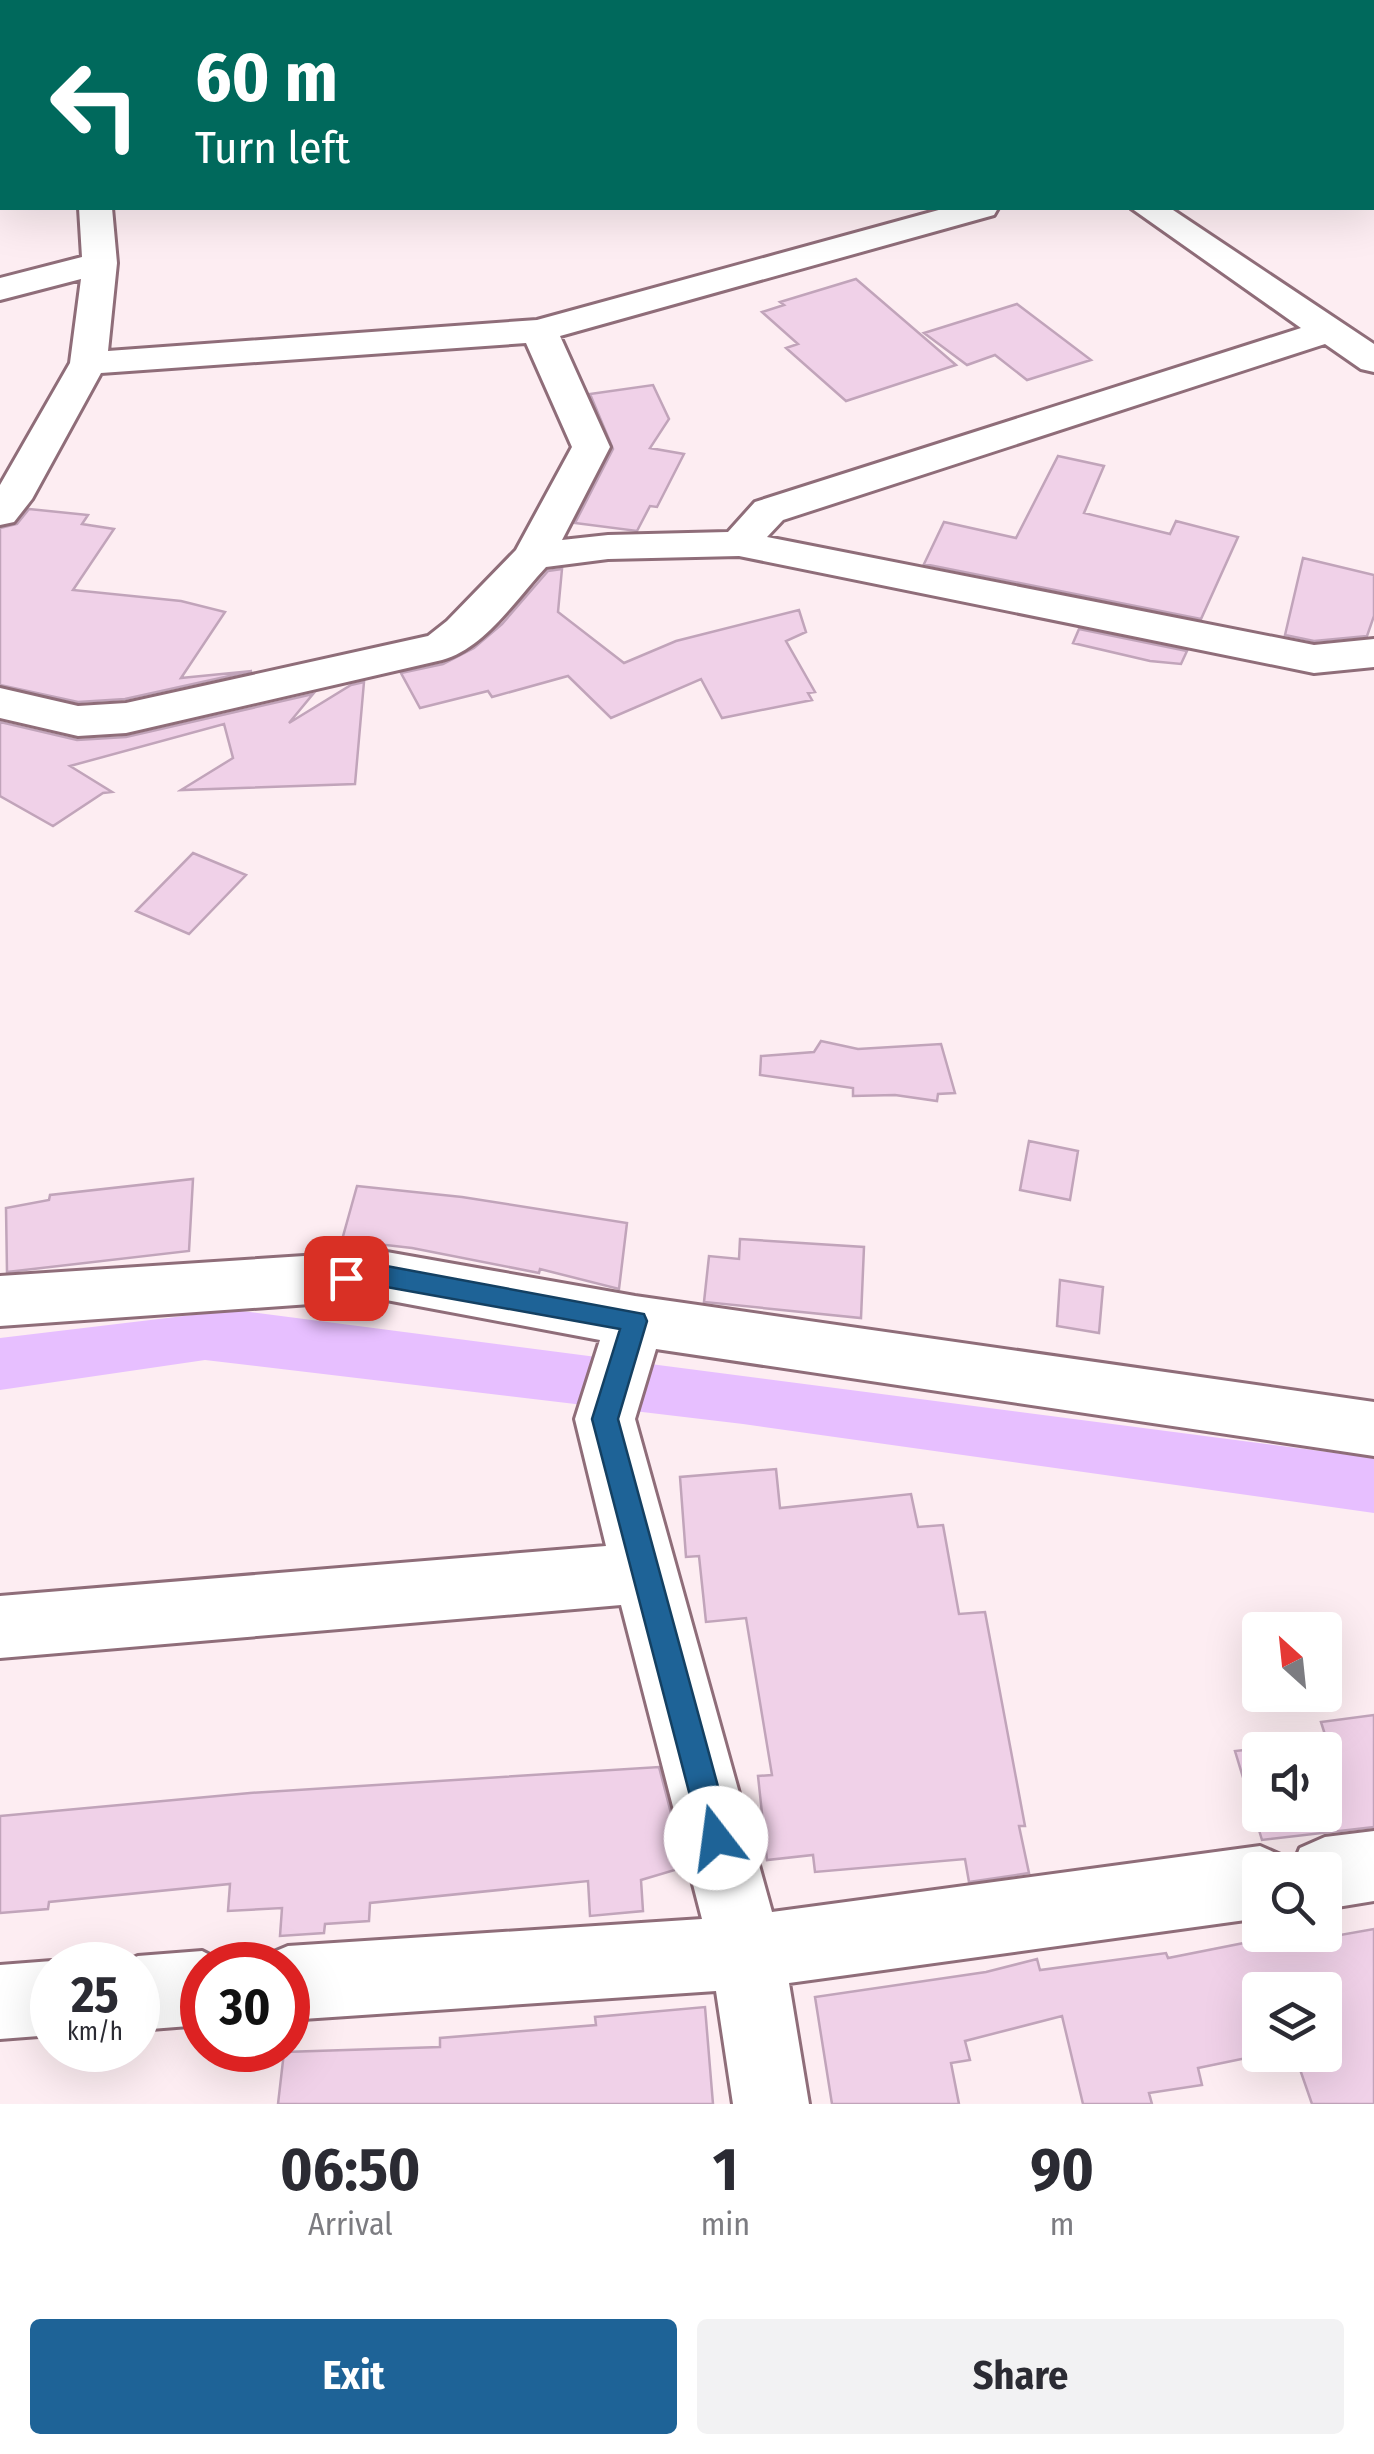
<!DOCTYPE html>
<html lang="en">
<head>
<meta charset="utf-8">
<style>
  body { margin:0; font-family:"Fira Sans Condensed",sans-serif; background:#f2f2f3; color:#2b2b33; height:100vh; display:flex; flex-direction:column; font-size:38px; white-space:nowrap }
  * { box-sizing:border-box; margin:0 }
  p { font-size:32px; color:#7c7c81 }
  .icon { flex:none; width:55px; height:55px; fill:none; stroke:currentColor; stroke-width:2; stroke-linecap:round; stroke-linejoin:round }
  .map { position:relative; height:2104px; overflow:hidden }
  .side { display:flex; flex-direction:column; background:#fff; flex:1 }
  .side>* { flex:none }
  .top-card { position:absolute; left:0px; top:0px; width:1375px; height:210px; box-shadow:0 10px 40px #0002; background:#00695c; color:#fff; overflow:hidden }
  .needle { width:65px; rotate:333deg }
  .buttons { position:absolute; left:1242px; top:1612px; display:grid; gap:20px }
  .buttons a { display:grid; place-items:center; width:100px; height:100px; border-radius:10px; background:#fff; box-shadow:0 10px 40px #0002; font-size:50px }
  .speed { position:absolute; left:30px; top:1942px; display:flex; gap:20px; font-size:50px; font-weight:700; text-align:center }
  .speed>* { display:grid; place-content:center; width:130px; height:130px; border-radius:50%; background:#fff; box-shadow:0 10px 40px #0002; line-height:1 }
  .speed small { font-size:25px; font-weight:400 }
  .speed .limit { border:15px solid #d22; background:#fff; color:#111 }
  .pin { position:absolute; display:grid; place-items:center; width:85px; height:85px; color:#fff; margin:-42px; border-radius:20px; box-shadow:0 5px 15px #0006 }
  .me { position:absolute; width:110px; margin:-55px; rotate:345deg; stroke-linejoin:round; filter:drop-shadow(0 0 8px #0008) }
  .turn { display:flex; align-items:center; gap:35px; height:210px; padding:0 30px; font-size:45px }
  .turn .icon { width:130px; height:130px; stroke-width:2.5 }
  .turn b { display:block; font-size:70px; line-height:85px }
  .eta { display:flex; justify-content:space-evenly; align-items:center; height:170px; text-align:center }
  .eta b { font-size:60px; font-weight:700; line-height:70px }
  .cta { display:flex; gap:20px; margin-top:auto; padding:20px 30px }
  .cta a { flex:1; height:115px; border-radius:10px; background:#1e6397; color:#fff; font-size:40px; font-weight:700; line-height:115px; text-align:center }
  .cta a+a { background:#f2f2f3; color:#2b2b33 }
  .map>svg:first-child { display:block }
  .water { fill:#e7bfff }
  .building { fill:#f0d1e8; stroke:#c1a4ba; stroke-width:2.5; fill-rule:evenodd }
  .lines { fill:none; stroke-linecap:round; stroke-linejoin:round }
  .minor-casing { stroke:#8f6d79; stroke-width:6 }
  .minor { fill:#fff; fill-rule:evenodd }
  .route { fill:#1e6397; stroke:#144062; stroke-width:2.5 }
</style>
</head>
<body>
<div class="map">
<svg width="1374" height="2104" viewBox="0 0 1374 2104">
  <rect width="100%" height="100%" fill="#fdedf2"/>
  <path class="water" d="M234,1310L1374,1458V1513L743,1424L205,1360L0,1390V1338Z"/>
  <path class="building" d="M856,279L956,365L846,401L786,348L798,344L762,312L784,305L780,302Z
    M1017,304L1091,360L1027,380L995,355L967,365L924,333Z
    M653,385L669,419L650,448L684,454L657,507L650,506L637,531L575,523L613,449L590,394Z
    M1058,456L1104,466L1084,513L1170,534L1176,521L1238,537L1201,619L924,564L944,522L1016,538Z
    M29,509L88,515L82,524L114,529L73,590L181,601L225,612L181,678L252,671L125,699L78,702L0,685V528L17,524Z
    M1303,558L1374,575V616L1367,636L1314,641L1285,635Z
    M562,569L558,612L624,663L676,641L799,610L806,632L786,641L815,692L808,693L812,700L722,718L701,679L611,718L568,676L492,697L488,691L420,708L401,673L443,664L474,648L502,624L548,571Z
    M1079,629L1187,651L1181,664L1150,661L1073,643Z
    M364,682L355,784L181,790L233,758L224,724L70,766L112,792L103,793L53,826L0,796V722L77,740L126,737L313,694L289,723L351,685Z
    M193,853L246,875L189,934L136,911Z
    M821,1041L858,1049L941,1044L955,1093L938,1094L937,1101L895,1095L853,1096V1088L760,1075L761,1056L814,1052Z
    M1029,1141L1078,1151L1070,1200L1020,1190Z
    M193,1179L189,1251L7,1272L6,1208L49,1200L50,1195Z
    M357,1186L462,1197L627,1223L619,1289L540,1269L539,1273L412,1248L342,1240Z
    M740,1239L864,1247L861,1318L704,1302L709,1256L739,1259Z
    M1060,1280L1103,1287L1099,1333L1057,1326Z
    M776,1469L780,1508L911,1494L918,1527L943,1525L959,1614L985,1612L1025,1826H1019L1029,1873L969,1882L965,1859L815,1872L813,1855L767,1860L758,1776L772,1775L746,1618L706,1622L699,1556L686,1557L680,1477Z
    M1374,1715V1827L1262,1840L1235,1751L1327,1741L1321,1722ZM1260,1750H1325V1815H1260Z
    M659,1767L685,1867L641,1880L643,1911L590,1916L588,1881L370,1903L369,1921L325,1924L324,1933L280,1936L282,1908L228,1911L230,1884L49,1902L48,1909L0,1913V1816L250,1793Z
    M1374,1929V2104H1312L1295,2055H1325V1990H1260L1261,2055L1198,2068L1202,2085L1149,2093L1152,2104H1083L1062,2016L965,2041L970,2060L951,2063L959,2104H832L815,1997L986,1972L1037,1959L1040,1970L1166,1953L1168,1958L1259,1940L1262,1949Z
    M705,2007L713,2104H278L284,2052L440,2047V2038L596,2025L595,2017Z"/>
  <g class="lines">
    <g class="minor-casing">
      <path id="minor" d="M836,0H866L867,2H837Z
        M0,29L2,30V51L0,50Z
        M1372,88H1374V106H1372Z
        M0,108H2V126H0Z
        M79,208H112L117,263L108,351L537,320L946,208H998L994,215L560,336L610,447L562,540L608,535L728,532L755,502L1301,328L1131,208H1170L1374,344V372L1361,369L1325,344L783,520L767,537L1314,645L1374,639V667L1314,673L739,556L608,559L546,567C517,598 484,649 442,660L126,733L78,736L0,718V688L78,706L126,703L428,636L447,621L516,550L572,447L526,343L101,373L32,499L14,522L0,525V485L70,363L81,279L0,300V278L82,257Z
        M381,1251L635,1296L1374,1402V1456L656,1349L635,1419L772,1912L1260,1846L1285,1857L1291,1870H1260V1918L789,1983L809,2104H733L716,1991L288,2020V1965H259L262,1957L288,1946L702,1919L621,1605L0,1658V1596L606,1546L575,1419L600,1340L381,1299L0,1326V1276Z
        M1374,1831V1901L1325,1909V1870H1291L1300,1848L1325,1837Z
        M202,1951L229,1965H202V2025L138,2030V1965H117L138,1956Z
        M52,1961L62,1965H52V2035L0,2039V1965Z"/>
    </g>
    <use href="#minor" class="minor"/>
  </g>
  <path class="route" d="M381,1265L644,1314L647,1321L618,1419L732,1838L727,1849L716,1853L706,1849L701,1838L592,1419L620,1329L381,1286L337,1285L333,1278L337,1270Z"/>
</svg>
<div class="buttons">
<a><svg class="needle" viewBox="-14 -14 28 28"><path d="M0-13l5 13h-10z" fill="#e53935"/><path d="M0 13l5-13h-10z" fill="#7c7c81"/></svg></a>
<a><svg class="icon" aria-label="sound" viewBox="0 0 24 24"><path d="M4 9h4l5-4v14l-5-4H4zM17 9q2 3 0 6"/></svg></a>
<a><svg class="icon" aria-label="search" viewBox="0 0 24 24"><circle cx="10" cy="10" r="6"/><path d="M15 15l6 6"/></svg></a>
<a><svg class="icon" aria-label="layers" viewBox="0 0 24 24"><path d="M12 4l9 5-9 5-9-5zM3 14l9 5 9-5"/></svg></a>
</div>
<div class="speed"><div>25<small>km/h</small></div><div class="limit">30</div></div>
<div class="pin" style="left:346px;top:1278px;background:#d93025"><svg class="icon" aria-label="arrive" viewBox="0 0 24 24"><path d="M6 21V4h12l-3 4 3 4H6"/></svg></div>
<svg class="me" style="left:716px;top:1838px" viewBox="-20 -20 40 40"><circle r="19" fill="#fff"/><path d="M0-13L10 11 0 6-10 11z" fill="#1e6397"/></svg>
<div class="top-card">
<div class="turn"><svg class="icon" aria-label="left" viewBox="0 0 24 24"><path d="M17 20v-9H6M10 6l-5 5 5 5"/></svg><div><b>60 m</b>Turn left</div></div>
</div>
</div>
<section class="side">
<div class="eta">
<div><b>06:50</b><p>Arrival</p></div>
<div><b>1</b><p>min</p></div>
<div><b>90</b><p>m</p></div>
</div>
<div class="cta"><a>Exit</a><a>Share</a></div>
</section>
</body>
</html>
